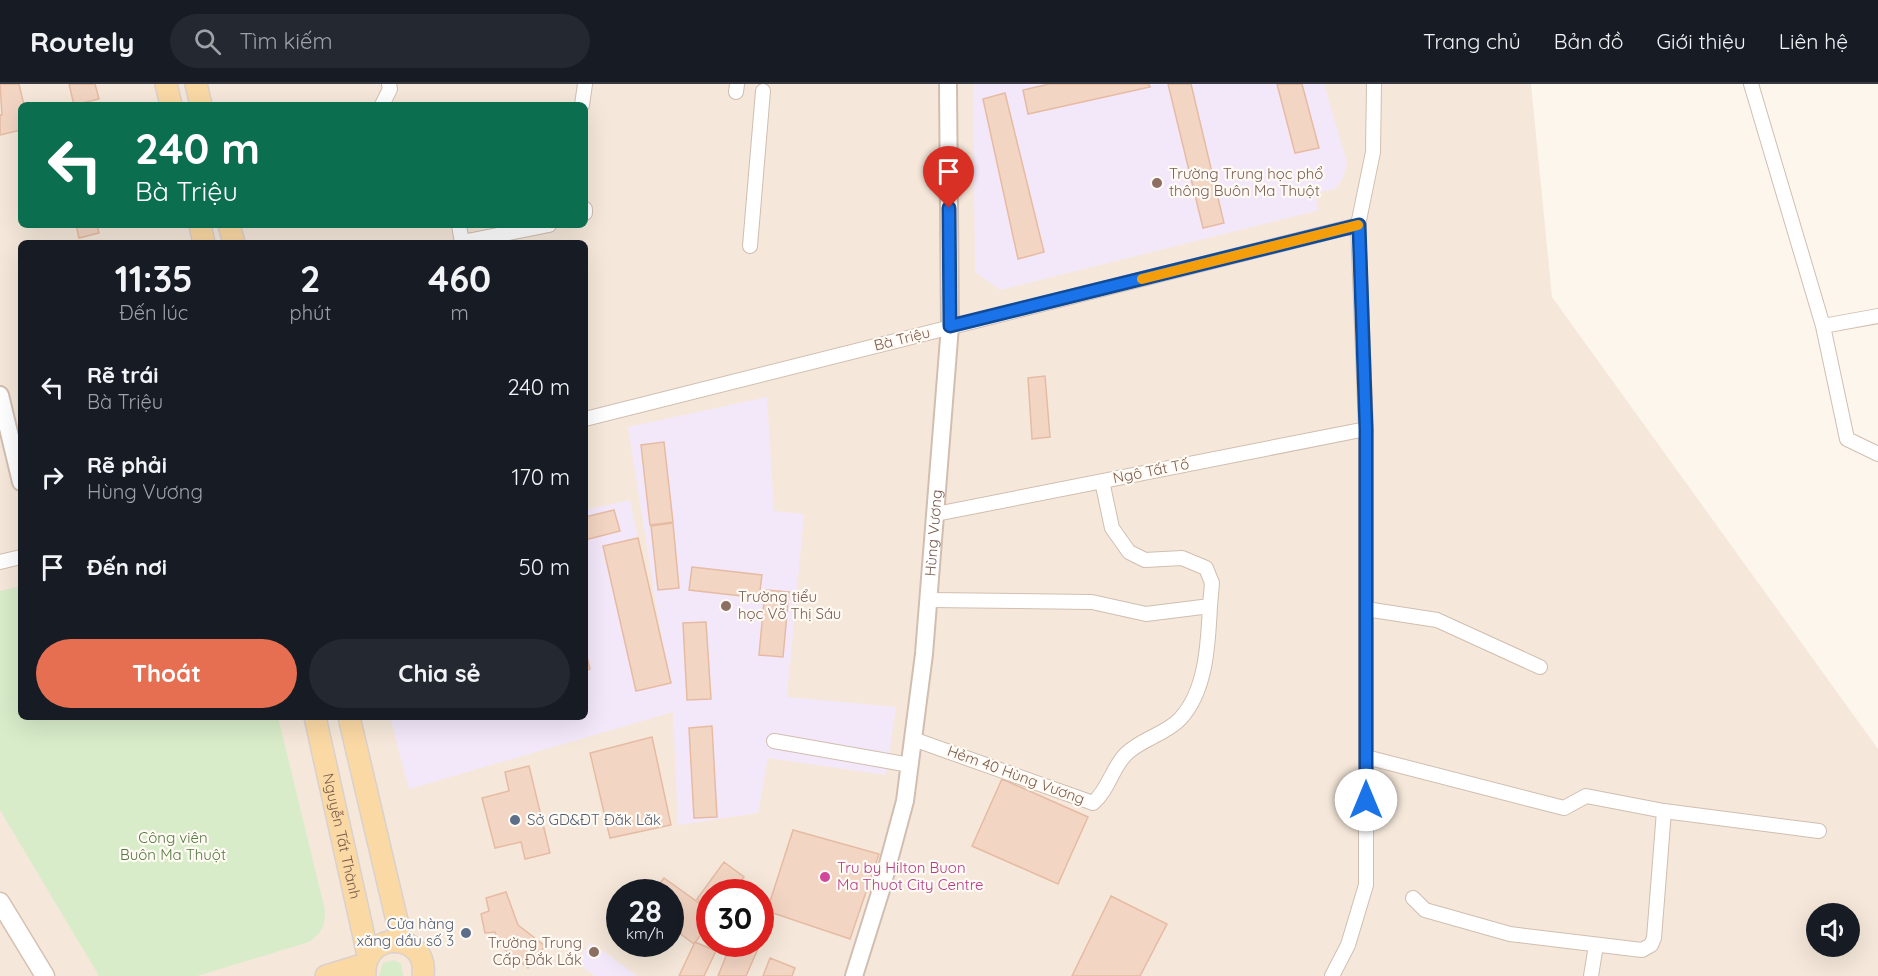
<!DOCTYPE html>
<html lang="vi">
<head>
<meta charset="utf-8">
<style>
  body { margin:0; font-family:Quicksand,sans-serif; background:#242831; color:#f1f3f6; height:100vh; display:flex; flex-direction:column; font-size:22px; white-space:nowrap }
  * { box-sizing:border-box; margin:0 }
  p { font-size:20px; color:#9ea1a6 }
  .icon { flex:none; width:33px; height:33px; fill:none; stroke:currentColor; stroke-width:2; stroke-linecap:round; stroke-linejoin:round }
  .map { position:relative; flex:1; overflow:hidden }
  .sheet { position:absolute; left:18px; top:156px; width:570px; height:480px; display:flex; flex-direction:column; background:#171b24; border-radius:9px; box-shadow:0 6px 24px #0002 }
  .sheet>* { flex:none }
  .hud { position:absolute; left:18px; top:18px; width:570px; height:126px; border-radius:9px; box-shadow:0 6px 24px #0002; background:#0b6e4f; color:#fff; overflow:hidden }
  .controls { position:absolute; left:1806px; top:819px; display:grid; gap:12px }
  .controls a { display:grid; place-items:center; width:54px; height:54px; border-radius:50%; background:#171b24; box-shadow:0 6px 24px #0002; font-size:30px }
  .speed { position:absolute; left:606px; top:795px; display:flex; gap:12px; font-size:30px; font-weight:700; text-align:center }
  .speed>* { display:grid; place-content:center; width:78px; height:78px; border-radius:50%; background:#171b24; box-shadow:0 6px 24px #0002; line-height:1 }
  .speed small { font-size:15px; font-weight:400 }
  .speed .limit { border:9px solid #d22; background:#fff; color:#111 }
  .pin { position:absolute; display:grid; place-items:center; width:51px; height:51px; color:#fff; margin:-62px -26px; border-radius:50% 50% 50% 0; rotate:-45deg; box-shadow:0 0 6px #0007 }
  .pin .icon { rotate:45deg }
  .me { position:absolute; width:66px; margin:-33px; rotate:0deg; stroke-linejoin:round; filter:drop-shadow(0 0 4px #0008) }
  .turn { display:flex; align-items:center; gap:21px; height:126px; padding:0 18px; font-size:27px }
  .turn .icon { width:78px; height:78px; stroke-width:2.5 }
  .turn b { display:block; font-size:42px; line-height:51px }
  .eta { display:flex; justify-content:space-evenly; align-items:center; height:102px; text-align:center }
  .eta b { font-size:36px; font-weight:700; line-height:42px }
  .cta { display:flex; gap:12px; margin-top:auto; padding:12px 18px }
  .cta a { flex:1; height:69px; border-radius:36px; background:#e76f51; color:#fff; font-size:24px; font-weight:700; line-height:69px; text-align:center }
  .cta a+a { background:#242831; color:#f1f3f6 }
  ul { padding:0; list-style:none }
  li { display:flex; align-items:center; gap:18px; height:90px; padding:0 18px }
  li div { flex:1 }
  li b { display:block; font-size:22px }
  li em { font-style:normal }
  header { display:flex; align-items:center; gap:36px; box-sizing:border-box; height:84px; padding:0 30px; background:#171b24; border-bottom:2px solid #363941 }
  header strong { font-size:28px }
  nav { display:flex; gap:33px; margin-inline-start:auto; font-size:21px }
  .search { width:420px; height:54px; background:#242831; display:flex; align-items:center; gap:15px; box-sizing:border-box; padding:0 21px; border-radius:33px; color:#9ea1a6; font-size:22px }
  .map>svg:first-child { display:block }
  .residential { fill:#f5e8da; fill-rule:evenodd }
  .education { fill:#f3e8fa }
  .green { fill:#d8ecc9 }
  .building { fill:#f3d5c3; stroke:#e6bba3; stroke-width:1.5 }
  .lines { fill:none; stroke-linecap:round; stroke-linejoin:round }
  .minor-casing { stroke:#d1beb0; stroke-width:16 }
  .tertiary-casing { stroke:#d1beb0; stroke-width:20 }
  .secondary-casing { stroke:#d6c0b0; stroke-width:21 }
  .primary-casing { stroke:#dad1cd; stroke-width:24 }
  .minor { stroke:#fff; stroke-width:14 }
  .tertiary { stroke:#fff; stroke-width:16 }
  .secondary { stroke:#fff; stroke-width:18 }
  .primary { stroke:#fbd9a5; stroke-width:21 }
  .route-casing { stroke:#114b97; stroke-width:15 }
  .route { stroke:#1a73e8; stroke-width:10 }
  .slow { stroke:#f59e0b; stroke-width:10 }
  .education-dot { fill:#8d6e63; stroke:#fffaf3; stroke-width:2 }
  .service-dot { fill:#5c6f8a; stroke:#fffaf3; stroke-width:2 }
  .hotel-dot { fill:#d1479c; stroke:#fffaf3; stroke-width:2 }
  .labels { text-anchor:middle; stroke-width:4.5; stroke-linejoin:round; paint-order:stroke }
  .education-label { font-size:15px; fill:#785e54; stroke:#fffaf3; text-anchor:start }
  .street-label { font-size:15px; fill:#7a5c4d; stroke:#fffaf3 }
  .service-label { font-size:15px; fill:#4e5e75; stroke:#fffaf3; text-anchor:start }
  .park-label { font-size:15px; fill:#537a41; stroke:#fffaf3 }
  .hotel-label { font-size:15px; fill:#b23c85; stroke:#fffaf3; text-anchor:start }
</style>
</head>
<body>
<header>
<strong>Routely</strong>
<div class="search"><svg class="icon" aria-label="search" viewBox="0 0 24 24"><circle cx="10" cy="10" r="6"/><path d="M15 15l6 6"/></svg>Tìm kiếm</div>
<nav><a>Trang chủ</a><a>Bản đồ</a><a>Giới thiệu</a><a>Liên hệ</a></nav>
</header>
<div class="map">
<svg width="1878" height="892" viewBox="0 0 1878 892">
  <rect width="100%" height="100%" fill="#fdf6ec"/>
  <path class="residential" d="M0,0H1531L1552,213L1878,665V892H0ZM21,21H585V141H21ZM21,159H585V633H21ZM620,808H670V860H620ZM710,808H760V860H710ZM1816,830H1850V862H1816Z"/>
  <path class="education" d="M973,0H1324L1347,79L1343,94L1335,105L1315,109L1319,126L1000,206L975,188Z
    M767,313L774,427L804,430L787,613L896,623L886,691L768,674L758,729L678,741L673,628L409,705L390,633H585V426L630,416L670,608L628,343Z
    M591,858L637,892H595L576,878Z"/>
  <path class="green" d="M21,502V633H278L325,826C325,842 322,849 309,858L197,892H99L0,726V507Z
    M394,876L401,880L403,892H379L383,879Z"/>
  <path class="building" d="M0,0H19L24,21H21V46L0,51V31H2Z
    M69,0H95L99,15L74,21Z
    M1049,0H1149L1150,3L1028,30L1023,6Z
    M1168,0H1191L1224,139L1203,144Z
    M1277,0H1302L1319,64L1295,69Z
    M1005,9L1044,168L1018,175L983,15Z
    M76,141H97L99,149L79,154Z
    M1045,292L1050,353L1032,355L1028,294Z
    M664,358L673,438L650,441L641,361Z
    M614,426L620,447L585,456V433Z
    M673,439L679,504L658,506L651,442Z
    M638,454L671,599L636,607L603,462Z
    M692,483L762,491L759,514L689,506Z
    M765,506L789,508L783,573L759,571Z
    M706,538L711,615L687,616L683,539Z
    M585,565L590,585L585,587Z
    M712,642L717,733L694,734L689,644Z
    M652,653L671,741L610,754L590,669Z
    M529,682L550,769L525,775L521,758L495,764L482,714L509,707L505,688Z
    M1002,695L1088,733L1058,800L972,762Z
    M793,746L879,770L850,855L767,827Z
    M724,778L744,793L733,808H710V825L697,815Z
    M664,794L710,827V838L694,860L670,842V808H653Z
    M506,808L518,841L545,862L528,884L499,861L495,848L485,849L481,830L489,827L486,814Z
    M1111,812L1167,840L1140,892H1072Z
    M695,858L716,867L704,892H679Z
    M731,860H760L746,892H718Z
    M770,874L795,884L792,892H763Z"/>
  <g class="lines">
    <g class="minor-casing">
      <path id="minor" d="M1751,0L1823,242L1847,355L1878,370
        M736,8L737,0
        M382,21L390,5L389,0
        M582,21L585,0
        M585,125V129
        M459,141L462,159
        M462,158L549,141
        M750,162L763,7
        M1823,242L1878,232
        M585,335L1358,141
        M936,430L1366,345
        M0,478L21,473
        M929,516L1092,518L1146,530L1210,522L1212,499L1206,484L1182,474L1145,476L1129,468L1112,444L1102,397
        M1366,525L1437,536L1540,583
        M913,655L1093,719C1109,705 1112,684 1126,670C1141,655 1166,650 1180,635C1207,606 1208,558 1210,522
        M774,657L910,681
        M1366,673L1564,724L1586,712L1664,727L1819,747
        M1413,814L1425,826L1510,850L1642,866L1651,861L1654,854L1664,727
        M1332,892L1348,861L1366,801V345L1358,141L1373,68L1374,0
        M1591,892L1596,861"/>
    </g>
    <g class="tertiary-casing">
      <g id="tertiary">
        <path d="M0,311L21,398"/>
        <path id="s1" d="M854,892L881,806L905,717L924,570L950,242L948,0"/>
      </g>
    </g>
    <g class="secondary-casing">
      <path id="secondary" d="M0,818L45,892"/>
    </g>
    <g class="primary-casing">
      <g id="primary">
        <path d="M166,0L171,21"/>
        <path d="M196,0L201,21"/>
        <path d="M200,141L204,159"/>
        <path d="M229,141L234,159"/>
        <path id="s2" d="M315,633L368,871"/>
        <path d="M349,633L402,858"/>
        <path d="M326,892L365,880"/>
        <path d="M365,892C362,845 429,847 423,892"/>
      </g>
    </g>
    <use href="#minor" class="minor"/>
    <use href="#tertiary" class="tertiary"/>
    <use href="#secondary" class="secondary"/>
    <use href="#primary" class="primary"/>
  </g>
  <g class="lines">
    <g class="route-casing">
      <path id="route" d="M949,124L950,242L1359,141L1366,345V716"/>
    </g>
    <use href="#route" class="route"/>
    <path class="slow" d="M1142,195L1358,141"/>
  </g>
  <g class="education-dot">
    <circle cx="1157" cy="99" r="6"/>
    <circle cx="726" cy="522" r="6"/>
    <circle cx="594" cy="868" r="6"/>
  </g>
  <g class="service-dot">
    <circle cx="515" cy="736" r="6"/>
    <circle cx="466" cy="849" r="6"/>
  </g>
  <circle class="hotel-dot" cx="825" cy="793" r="6"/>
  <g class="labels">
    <g class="education-label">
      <text x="1169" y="95">Trường Trung học phổ<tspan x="1169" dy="17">thông Buôn Ma Thuột</tspan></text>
      <text x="738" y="518">Trường tiểu<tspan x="738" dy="17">học Võ Thị Sáu</tspan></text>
      <text x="582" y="864" text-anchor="end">Trường Trung<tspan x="582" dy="17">Cấp Đắk Lắk</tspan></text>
    </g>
    <g class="street-label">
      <text transform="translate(902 255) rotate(-14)" y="5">Bà Triệu</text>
      <text transform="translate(1151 387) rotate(-11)" y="5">Ngô Tất Tố</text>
      <text dy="5" stroke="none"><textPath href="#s1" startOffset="452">Hùng Vương</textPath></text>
      <text transform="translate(1016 691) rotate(20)" y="5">Hẻm 40 Hùng Vương</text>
      <text dy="5" stroke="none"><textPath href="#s2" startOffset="122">Nguyễn Tất Thành</textPath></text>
    </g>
    <g class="service-label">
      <text x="527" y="741">Sở GD&amp;ĐT Đăk Lăk</text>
      <text x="454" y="845" text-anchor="end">Cửa hàng<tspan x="454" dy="17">xăng dầu số 3</tspan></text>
    </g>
    <g class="park-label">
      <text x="173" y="759">Công viên<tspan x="173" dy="17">Buôn Ma Thuột</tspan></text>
    </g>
    <g class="hotel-label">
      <text x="837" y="789">Tru by Hilton Buon<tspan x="837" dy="17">Ma Thuot City Centre</tspan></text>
    </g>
  </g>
</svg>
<div class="controls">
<a><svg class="icon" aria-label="sound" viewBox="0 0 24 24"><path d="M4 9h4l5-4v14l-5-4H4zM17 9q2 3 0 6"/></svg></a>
</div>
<div class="speed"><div>28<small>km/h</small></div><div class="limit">30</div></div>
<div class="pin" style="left:949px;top:124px;background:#d93025"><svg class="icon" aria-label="arrive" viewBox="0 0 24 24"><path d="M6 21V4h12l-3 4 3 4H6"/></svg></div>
<svg class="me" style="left:1366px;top:716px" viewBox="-20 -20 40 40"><circle r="19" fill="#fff"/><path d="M0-13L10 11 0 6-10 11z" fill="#1a73e8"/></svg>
<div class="hud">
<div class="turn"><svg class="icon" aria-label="left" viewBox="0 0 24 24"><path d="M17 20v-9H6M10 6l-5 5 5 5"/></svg><div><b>240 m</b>Bà Triệu</div></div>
</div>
<section class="sheet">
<div class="eta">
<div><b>11:35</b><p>Đến lúc</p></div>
<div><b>2</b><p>phút</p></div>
<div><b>460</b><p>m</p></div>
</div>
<ul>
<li><svg class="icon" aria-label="left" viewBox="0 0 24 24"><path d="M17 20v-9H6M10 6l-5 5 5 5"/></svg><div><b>Rẽ trái</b><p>Bà Triệu</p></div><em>240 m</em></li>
<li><svg class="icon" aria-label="right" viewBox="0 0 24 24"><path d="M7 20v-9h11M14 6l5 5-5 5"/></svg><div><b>Rẽ phải</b><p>Hùng Vương</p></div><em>170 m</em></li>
<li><svg class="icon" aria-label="arrive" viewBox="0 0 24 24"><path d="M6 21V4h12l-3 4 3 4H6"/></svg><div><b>Đến nơi</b></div><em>50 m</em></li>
</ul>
<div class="cta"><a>Thoát</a><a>Chia sẻ</a></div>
</section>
</div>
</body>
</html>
